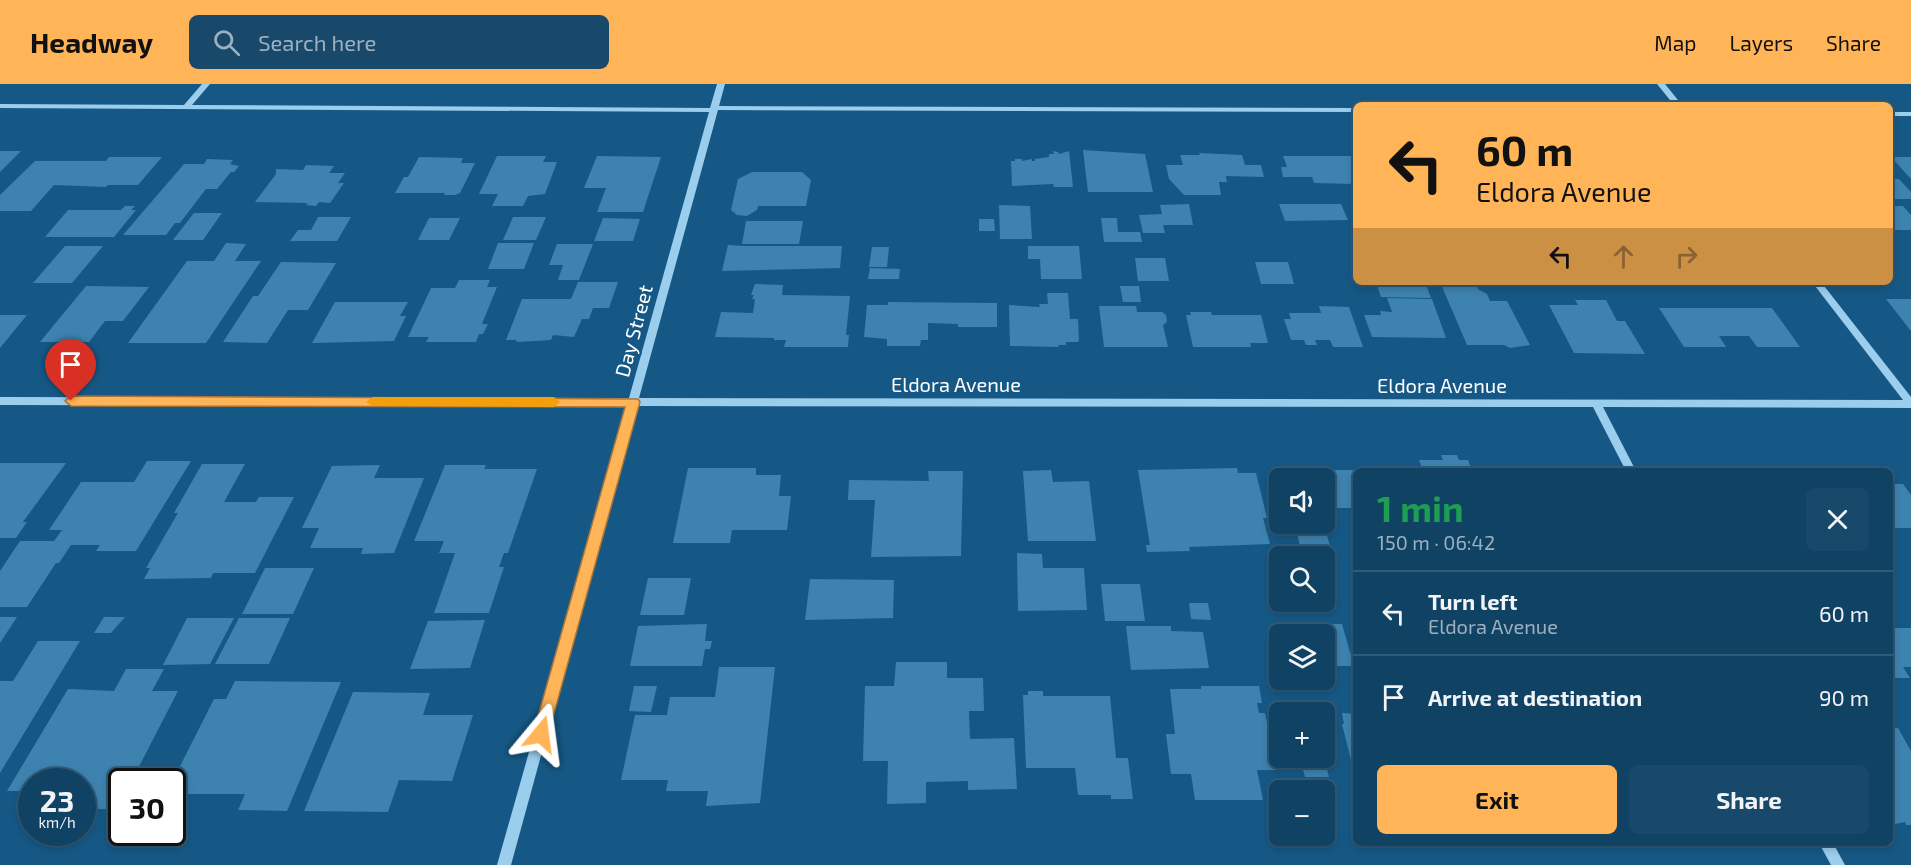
<!DOCTYPE html>
<html lang="en">
<head>
<meta charset="utf-8">
<style>
  body { margin:0; font-family:"Exo 2",sans-serif; background:#19496a; color:#f1f3f6; height:100vh; display:flex; flex-direction:column; font-size:22px; white-space:nowrap }
  * { box-sizing:border-box; margin:0 }
  p { font-size:20px; color:#9cb0bf }
  .icon { flex:none; width:33px; height:33px; fill:none; stroke:currentColor; stroke-width:2; stroke-linecap:round; stroke-linejoin:round }
  .map { position:relative; flex:1; overflow:hidden }
  .panel { position:absolute; left:1353px; top:384px; width:540px; height:378px; display:flex; flex-direction:column; background:#104264; border-radius:9px; box-shadow:0 3px 9px #0003,0 0 0 2px #305b78 }
  .panel>* { flex:none }
  .guide { position:absolute; left:1353px; top:18px; width:540px; height:183px; border-radius:9px; box-shadow:0 3px 9px #0003,0 0 0 2px #305b78; background:#ffb457; color:#111; overflow:hidden }
  .tools { position:absolute; left:1269px; top:384px; display:grid; gap:12px }
  .tools a { display:grid; place-items:center; width:66px; height:66px; border-radius:9px; background:#104264; box-shadow:0 3px 9px #0003,0 0 0 2px #305b78; font-size:30px }
  .speed { position:absolute; left:18px; top:684px; display:flex; gap:12px; font-size:30px; font-weight:700; text-align:center }
  .speed>* { display:grid; place-content:center; width:78px; height:78px; border-radius:50%; background:#104264; box-shadow:0 3px 9px #0003,0 0 0 2px #305b78; line-height:1 }
  .speed small { font-size:15px; font-weight:400 }
  .speed .limit { border:3px solid #111; border-radius:9px; background:#fff; color:#111 }
  .pin { position:absolute; display:grid; place-items:center; width:51px; height:51px; color:#fff; margin:-62px -26px; border-radius:50% 50% 50% 0; rotate:-45deg; box-shadow:0 0 6px #0007 }
  .pin .icon { rotate:45deg }
  .me { position:absolute; width:66px; margin:-33px; rotate:16deg; stroke-linejoin:round; filter:drop-shadow(0 0 4px #0008) }
  .turn { display:flex; align-items:center; gap:21px; height:126px; padding:0 24px; font-size:27px }
  .turn .icon { width:78px; height:78px; stroke-width:2.5 }
  .turn b { display:block; font-size:42px; line-height:51px }
  .lanes { display:flex; align-items:center; height:57px; padding:0 24px; background:#0003; justify-content:center; gap:30px; direction:ltr }
  .lanes .off { opacity:.35 }
  .round { display:grid; place-items:center; flex:none; width:63px; height:63px; border-radius:9px; background:#19496a }
  .headline { display:flex; align-items:center; justify-content:space-between; height:102px; padding:0 24px }
  h1 { font-size:36px; font-weight:700; line-height:45px; color:#1e9e55 }
  .primary-button { display:flex; gap:12px; margin-top:auto; padding:12px 24px }
  .primary-button a { flex:1; height:69px; border-radius:9px; background:#ffb457; color:#111; font-size:24px; font-weight:700; line-height:69px; text-align:center }
  .primary-button a+a { background:#19496a; color:#f1f3f6 }
  ul { padding:0; list-style:none }
  li { display:flex; align-items:center; gap:18px; height:84px; padding:0 24px; border-top:2px solid #305b78 }
  li div { flex:1 }
  li b { display:block; font-size:22px }
  li em { font-style:normal }
  header { display:flex; align-items:center; gap:36px; box-sizing:border-box; height:84px; padding:0 30px; background:#ffb457; color:#111 }
  header strong { font-size:28px }
  nav { display:flex; gap:33px; margin-inline-start:auto; font-size:21px }
  .search { width:420px; height:54px; background:#19496a; display:flex; align-items:center; gap:15px; box-sizing:border-box; padding:0 21px; border-radius:9px; color:#9cb0bf; font-size:22px }
  .map>svg:first-child { display:block }
  .building { fill:#3e82af }
  .lines { fill:none; stroke-linecap:round; stroke-linejoin:round }
  .minor { fill:#9bcded; fill-rule:evenodd }
  .route { fill:#ffb457; stroke:#a67539; stroke-width:1.5 }
  .slow { fill:#f59e0b }
  .labels { text-anchor:middle; stroke-width:4.5; stroke-linejoin:round; paint-order:stroke }
  .street-label { font-size:20px; fill:#fff; stroke:#165885 }
</style>
</head>
<body>
<header>
<strong>Headway</strong>
<div class="search"><svg class="icon" aria-label="search" viewBox="0 0 24 24"><circle cx="10" cy="10" r="6"/><path d="M15 15l6 6"/></svg>Search here</div>
<nav><a>Map</a><a>Layers</a><a>Share</a></nav>
</header>
<div class="map">
<svg width="1911" height="781" viewBox="0 0 1911 781">
  <rect width="100%" height="100%" fill="#165885"/>
  <path class="building" d="M1083,66L1145,70L1153,108H1088Z
    M0,67H21L0,88Z
    M1053,67L1058,68L1059,70L1069,67L1073,103H1054L1053,100L1012,102L1011,77H1015V75H1022V77L1032,75V77H1035V75L1049,73V70H1054Z
    M1199,69L1242,71L1245,81H1261L1264,93L1226,92L1227,98H1219L1221,111H1184L1169,95L1166,81H1183L1180,71H1200Z
    M497,72H546L543,78H557L545,110L528,112L523,122H492L498,110H479Z
    M597,72L661,73L643,128H597L606,104H584Z
    M1283,72H1356V94L1352,93L1354,100L1314,99L1312,93H1283L1281,83H1287Z
    M109,73H162L138,101H108L106,103L54,101L31,127H0V111L35,77H106Z
    M419,73L463,74L461,79H475L460,109L455,111H444L445,109H395L404,93H408Z
    M1891,73H1911V95Z
    M207,75L233,76L230,80L239,82L234,88H231L217,105H206L180,139H175L166,151H123L184,80H204Z
    M306,81L334,82L329,89H345L338,99H344L330,119L319,118L316,122L306,121L308,119L255,118L276,90V85L303,86Z
    M752,88H802L811,96L806,122H758L757,126L747,132L737,131L731,126L738,95Z
    M1890,95H1899L1911,108V115H1890Z
    M1189,120L1193,141H1163L1165,149H1143L1139,131L1162,130L1160,121Z
    M1279,120H1341L1348,136L1285,137Z
    M999,121L1030,122L1032,155H1000Z
    M125,122H135L131,126H136L114,153H45L68,126H121Z
    M1890,122H1903L1911,131V146H1890Z
    M194,129H222L203,156H173Z
    M318,133H351L337,157H290L298,146H311Z
    M513,133H546L536,156H503Z
    M429,134H460L449,156H418Z
    M603,134L640,135L633,157H594Z
    M1101,134H1117L1118,148H1140L1142,158H1104Z
    M979,135H994L995,147H979Z
    M746,137H803L799,160H742Z
    M226,159L246,160L235,177H261L206,259H128L187,177H214Z
    M498,159H534L524,185H488Z
    M557,160H593L579,196H558L563,181H549Z
    M728,161L744,162H842L840,184L722,187Z
    M65,162H103L72,199H33Z
    M1028,162H1079L1082,195H1041L1040,175H1028Z
    M872,163H889L887,183H869Z
    M1135,174H1165L1169,197H1138Z
    M281,178L336,179L308,226H288L267,259L223,258L253,212H258Z
    M1255,178H1288L1294,200H1261Z
    M870,184L900,185L899,195H868Z
    M459,196H490L487,203H497L482,240H488L483,250H479L476,258H426L429,253H408L431,204H455Z
    M578,198H618L609,224H593L589,235H582L574,253L553,251L551,256L517,258L516,256H506L522,215H571Z
    M1376,198H1425L1431,214L1381,213Z
    M1440,198H1474L1478,205L1487,210L1490,217H1507L1530,261L1510,264L1504,261H1467Z
    M1483,198H1516L1518,203H1485Z
    M755,200L783,201L782,211L850,212L846,251H849L848,263H784L786,256H774V254L715,253L721,228L753,229L755,215H752L754,211H751Z
    M86,202L149,203L123,237H105L89,258H40Z
    M1120,202H1139L1141,218H1123Z
    M1047,209H1068L1070,235H1078L1079,256L1078,258H1066V261H1058L1059,263L1010,262L1009,221L1040,223L1039,220H1048Z
    M1387,214L1432,215L1446,254L1372,253L1364,231H1381L1380,227L1392,228Z
    M1886,215H1911V247Z
    M1575,216H1606L1617,237H1625L1645,270L1574,269L1549,221H1578Z
    M335,218H408L400,232H406L394,257L312,259Z
    M888,218L997,219V243H958V240L928,239V256H921L920,262H887V255L864,253L867,221H888Z
    M1099,222H1136L1137,228H1162L1166,231L1167,238L1163,241L1168,263H1104Z
    M1319,222L1349,223L1363,263H1333L1330,256H1315L1317,261H1306L1304,256H1291L1284,235H1291L1289,229H1321Z
    M1659,224H1772L1800,263H1757L1749,252H1719L1726,263H1684Z
    M1190,228H1211L1212,231H1261L1268,259H1250L1251,263H1193L1186,231H1191Z
    M0,231H27L0,264Z
    M1441,371H1457L1459,376H1468L1472,387H1423L1419,376H1443Z
    M147,377H191L136,467H96L100,461H71L59,479H56L27,523H0V487L20,457H54L62,446H49L81,398H134Z
    M0,379H66L23,438H27L16,454H0Z
    M202,380H245L224,418H256L259,413H294L255,489H213L211,494L144,495L150,484H146L178,429H174Z
    M380,381L374,394H424L394,469L361,470L363,464H310L319,444H302L332,382Z
    M445,381H486L484,385H537L508,469H504L499,483H504L489,529H434L455,469H439L444,457H414Z
    M688,384H756V391H781L779,412H791L787,446H732L730,459H673Z
    M1237,384L1238,389H1256L1267,434H1263L1270,460L1189,463L1190,467L1147,468L1146,461H1150L1138,386Z
    M1051,386L1053,398L1089,397L1096,457H1028L1023,387Z
    M1321,386H1356V424H1326L1327,428H1324V394H1284L1283,390H1322Z
    M928,387H963L961,472L871,473L875,416H848L849,396L929,397Z
    M1890,400H1903L1911,411V444H1890Z
    M1295,440H1324L1331,466H1301Z
    M1017,469L1042,470L1043,484H1084L1087,526L1018,527Z
    M265,484H314L293,530H242Z
    M648,494H691L684,531H640Z
    M810,495L894,496L893,534L805,536Z
    M1101,500H1140L1145,537H1105Z
    M1189,519H1208L1211,536L1191,535Z
    M0,533H17L0,559Z
    M104,533H125L111,549H94Z
    M187,534H234L210,580L163,581Z
    M239,534H290L269,580H215Z
    M485,536L470,584L410,585L428,537Z
    M707,540L705,557H712L710,565H705L702,582H630L638,542Z
    M1298,540H1342L1354,582H1324V550H1301Z
    M1126,542H1171V547L1203,548L1209,584L1131,586Z
    M1890,544H1911V583H1903L1910,594H1890Z
    M38,557H80L0,689V597H13Z
    M896,578H947V594H983L984,627H969L970,655L1014,654L1017,705L968,706V697L926,698V719L887,720L888,677H863L865,602H894Z
    M719,583H775L760,719L706,722L708,707H666L668,696H621L635,631H667L670,613H715Z
    M126,585H164L152,607H178L131,698H122V716L117,725H82V698H32V707H7L68,605L114,607Z
    M235,597L341,598L287,727L238,726L245,710H172V698L214,615H226Z
    M634,602H657L651,628L629,627Z
    M1201,602H1259L1262,619H1257L1259,629H1265L1268,644H1277L1271,618H1305L1307,628H1280V674H1324L1329,693H1305L1303,686H1257L1263,716H1195L1191,690H1171L1166,650H1175L1170,605H1201Z
    M1028,607H1043V612H1110L1116,674H1128L1133,715H1111V711H1078L1075,684H1026L1023,611H1028Z
    M353,608L430,609L423,631H473L452,697L399,696L388,728L304,727Z
    M1342,629L1356,630V696L1342,640H1344Z
    M1890,644H1898L1911,667V741H1906L1905,738L1890,741Z"/>
  <g class="lines">
    <path class="minor" d="M202,0H210L192,21L710,24L717,0H725L719,22L1356,24V28L718,26L639,314L1903,316L1812,198H1821L1911,313V324L1603,323L1636,387H1626L1593,323L637,322L511,781H497L627,322L0,321V313L629,314L709,28L0,24V20L184,21Z
      M1657,0H1665L1682,21H1674Z
      M1890,28H1911V32H1890Z
      M1819,759H1833L1845,781H1831Z"/>
  </g>
  <path class="route" d="M71,312L638,315L640,318L547,655L541,657L535,655L533,650L625,323L71,322L65,317Z"/>
  <path class="slow" d="M373,313H554L560,318L554,323L373,322L366,318Z"/>
  <g class="labels">
    <g class="street-label">
      <text transform="translate(634 247) rotate(-75)" y="7">Day Street</text>
      <text x="956" y="308">Eldora Avenue</text>
      <text x="1442" y="309">Eldora Avenue</text>
    </g>
  </g>
</svg>
<div class="tools">
<a><svg class="icon" aria-label="sound" viewBox="0 0 24 24"><path d="M4 9h4l5-4v14l-5-4H4zM17 9q2 3 0 6"/></svg></a>
<a><svg class="icon" aria-label="search" viewBox="0 0 24 24"><circle cx="10" cy="10" r="6"/><path d="M15 15l6 6"/></svg></a>
<a><svg class="icon" aria-label="layers" viewBox="0 0 24 24"><path d="M12 4l9 5-9 5-9-5zM3 14l9 5 9-5"/></svg></a>
<a>+</a>
<a>−</a>
</div>
<div class="speed"><div>23<small>km/h</small></div><div class="limit">30</div></div>
<div class="pin" style="left:71px;top:317px;background:#d93025"><svg class="icon" aria-label="arrive" viewBox="0 0 24 24"><path d="M6 21V4h12l-3 4 3 4H6"/></svg></div>
<svg class="me" style="left:541px;top:650px" viewBox="-20 -20 40 40"><path d="M0-17L14 15 0 8-14 15z" fill="#ffb457" stroke="#fff" stroke-width="4"/></svg>
<div class="guide">
<div class="turn"><svg class="icon" aria-label="left" viewBox="0 0 24 24"><path d="M17 20v-9H6M10 6l-5 5 5 5"/></svg><div><b>60 m</b>Eldora Avenue</div></div>
<div class="lanes"><svg class="icon" aria-label="left" viewBox="0 0 24 24"><path d="M17 20v-9H6M10 6l-5 5 5 5"/></svg><svg class="icon off" aria-label="ahead" viewBox="0 0 24 24"><path d="M12 20V5M6 11l6-6 6 6"/></svg><svg class="icon off" aria-label="right" viewBox="0 0 24 24"><path d="M7 20v-9h11M14 6l5 5-5 5"/></svg></div>
</div>
<section class="panel">
<div class="headline"><div><h1>1 min</h1><p>150 m · 06:42</p></div><a class="round"><svg class="icon" aria-label="close" viewBox="0 0 24 24"><path d="M6 6l12 12M18 6L6 18"/></svg></a></div>
<ul>
<li><svg class="icon" aria-label="left" viewBox="0 0 24 24"><path d="M17 20v-9H6M10 6l-5 5 5 5"/></svg><div><b>Turn left</b><p>Eldora Avenue</p></div><em>60 m</em></li>
<li><svg class="icon" aria-label="arrive" viewBox="0 0 24 24"><path d="M6 21V4h12l-3 4 3 4H6"/></svg><div><b>Arrive at destination</b></div><em>90 m</em></li>
</ul>
<div class="primary-button"><a>Exit</a><a>Share</a></div>
</section>
</div>
</body>
</html>
